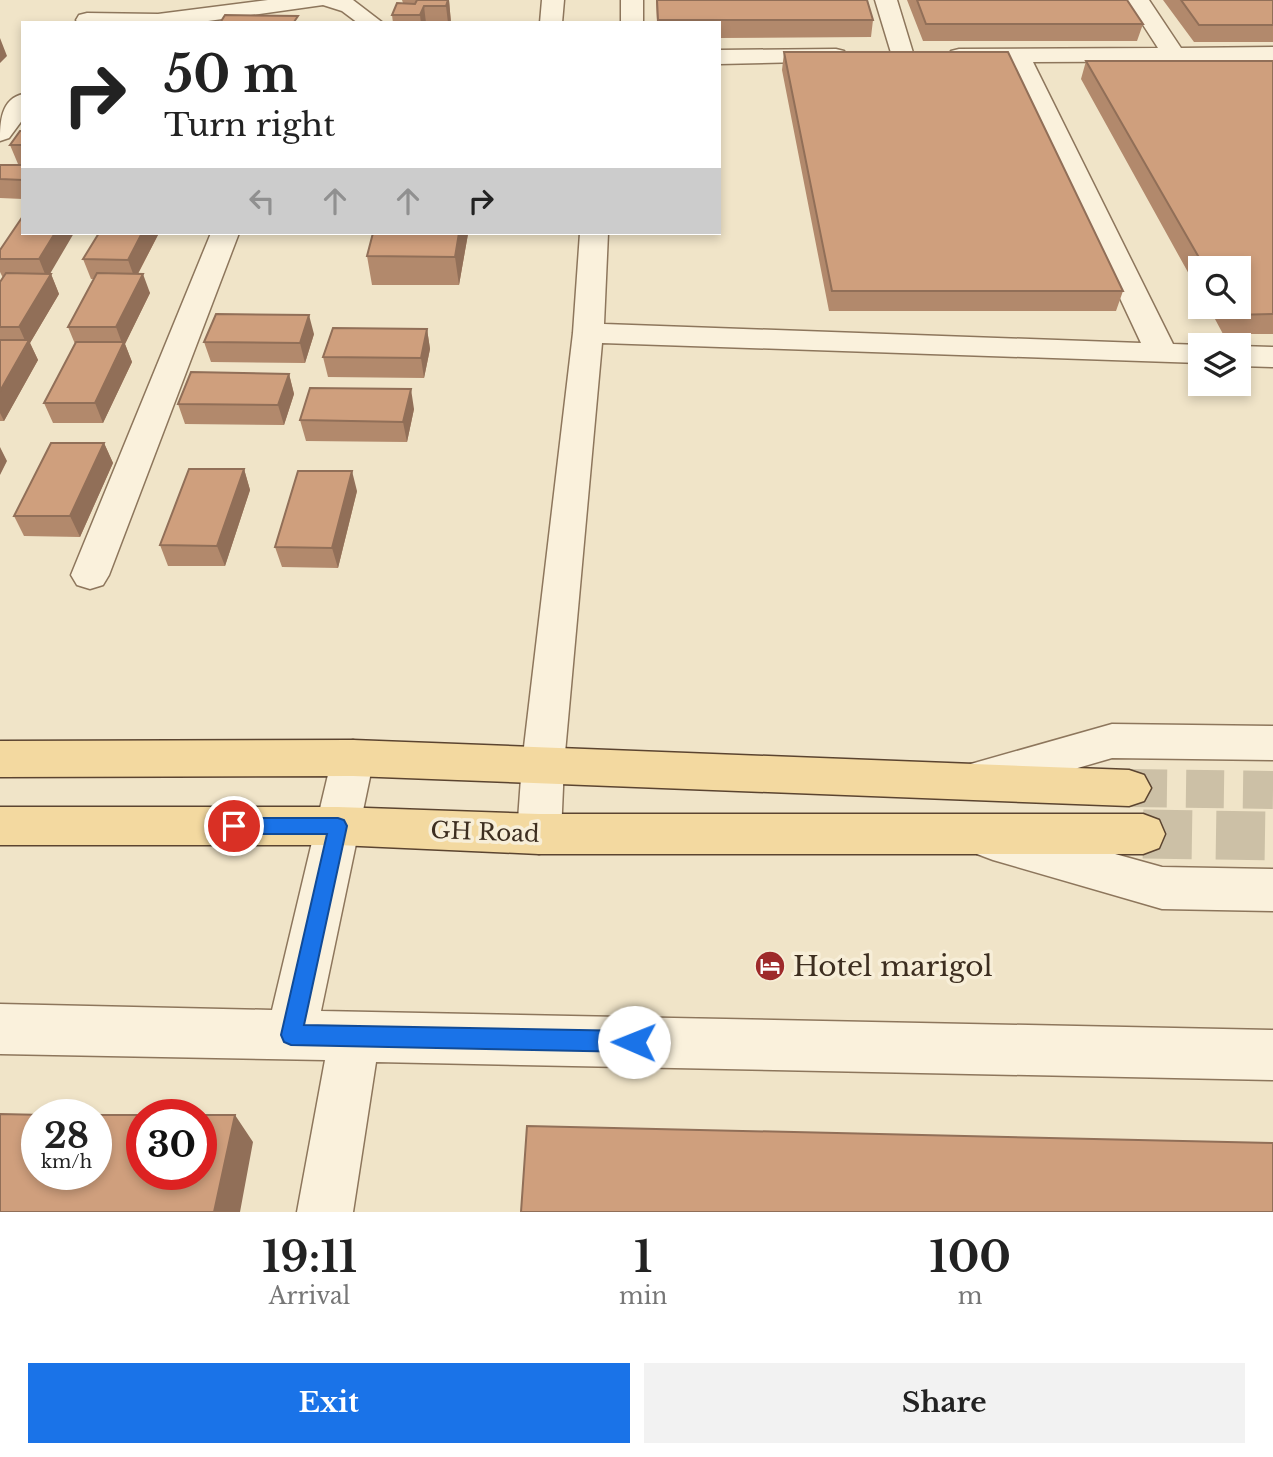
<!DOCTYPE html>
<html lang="en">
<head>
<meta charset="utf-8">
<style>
  body { margin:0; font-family:"Libre Baskerville",serif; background:#f2f2f2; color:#222; height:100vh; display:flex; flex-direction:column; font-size:26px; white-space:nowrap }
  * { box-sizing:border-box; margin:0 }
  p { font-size:23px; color:#767676 }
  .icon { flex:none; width:38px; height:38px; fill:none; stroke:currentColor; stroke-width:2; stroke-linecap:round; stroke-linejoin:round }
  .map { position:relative; height:1212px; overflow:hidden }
  .panel { display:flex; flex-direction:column; background:#fff; flex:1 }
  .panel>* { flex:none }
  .banner { position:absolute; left:21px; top:21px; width:700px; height:214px; border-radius:0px; box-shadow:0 4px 10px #0003; background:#fff; color:#222; overflow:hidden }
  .fabs { position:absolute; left:1188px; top:256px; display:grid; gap:14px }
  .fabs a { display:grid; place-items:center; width:63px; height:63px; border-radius:0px; background:#fff; box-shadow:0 4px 10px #0003; font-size:35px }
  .speed { position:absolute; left:21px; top:1099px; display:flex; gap:14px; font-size:35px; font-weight:700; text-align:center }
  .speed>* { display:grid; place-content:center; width:91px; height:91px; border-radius:50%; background:#fff; box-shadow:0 4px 10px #0003; line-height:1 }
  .speed small { font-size:18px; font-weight:400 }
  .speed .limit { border:10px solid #d22; background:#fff; color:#111 }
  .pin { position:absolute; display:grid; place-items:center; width:60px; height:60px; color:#fff; margin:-30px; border:4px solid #fff; border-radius:50%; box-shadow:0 2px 7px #0007 }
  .me { position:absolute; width:77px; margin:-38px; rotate:271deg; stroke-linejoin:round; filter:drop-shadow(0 0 5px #0008) }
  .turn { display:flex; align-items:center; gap:24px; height:147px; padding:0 28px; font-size:32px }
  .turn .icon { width:91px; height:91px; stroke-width:2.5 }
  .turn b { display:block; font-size:49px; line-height:60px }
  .lanes { display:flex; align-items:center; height:66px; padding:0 28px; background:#0003; justify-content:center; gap:35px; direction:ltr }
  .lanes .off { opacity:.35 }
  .eta { display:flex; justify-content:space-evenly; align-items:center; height:119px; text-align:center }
  .eta b { font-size:42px; font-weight:700; line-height:49px }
  .primary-button { display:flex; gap:14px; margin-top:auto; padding:14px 28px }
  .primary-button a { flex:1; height:80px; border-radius:0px; background:#1a73e8; color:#fff; font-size:28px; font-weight:700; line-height:80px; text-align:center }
  .primary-button a+a { background:#f2f2f2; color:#222 }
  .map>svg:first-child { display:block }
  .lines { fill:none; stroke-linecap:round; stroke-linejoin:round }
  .major-tunnel-far1 { stroke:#ccc0a6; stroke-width:38; stroke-dasharray:38 19; stroke-linecap:butt }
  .major-tunnel { stroke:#ccc0a6; stroke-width:49; stroke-dasharray:49 24; stroke-linecap:butt }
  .minor-casing { stroke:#8d765c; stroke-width:3 }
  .major-casing { stroke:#5b4430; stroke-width:3 }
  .minor { fill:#faf1dc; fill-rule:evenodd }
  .major { fill:#f3d9a0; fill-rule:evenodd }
  .wall { fill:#b2896c }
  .shaded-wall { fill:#916f58 }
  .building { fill:#cf9f7d; stroke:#916f58; stroke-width:2 }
  .route { fill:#1a73e8; stroke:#114b97; stroke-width:2 }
  .labels { text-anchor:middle; stroke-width:7; stroke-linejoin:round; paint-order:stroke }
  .street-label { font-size:23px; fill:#3d2e20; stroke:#f7eed8 }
  .near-poi-label { font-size:28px; fill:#3d2e20; stroke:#f7eed8; text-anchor:start }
</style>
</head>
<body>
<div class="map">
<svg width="1273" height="1212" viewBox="0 0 1273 1212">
  <rect width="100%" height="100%" fill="#f0e4c8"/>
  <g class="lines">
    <path class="major-tunnel-far1" d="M1129,788L1273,790"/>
    <path class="major-tunnel" d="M1143,834L1273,836"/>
    <g class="minor-casing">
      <path id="minor" d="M268,0H353L383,23H358L342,11L323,5L194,23H78L76,20L79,15L87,13L158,14Z
        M542,0H564L562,23H540Z
        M621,0H643V23H621Z
        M875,0H897L914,56L911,61H895L892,56Z
        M1127,0H1149L1181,48L1273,47V61L1033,62L1173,344L1201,345L1200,363L602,343L564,764L561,834L555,848L539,854L523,848L517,834L522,764L573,333L580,233H608L604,324L1141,343L1010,63H959L951,61L948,56L951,51L959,49L1158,48Z
        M836,49L844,51L847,56L844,61L719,64V50Z
        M23,94V119L9,138L0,141C0,122 1,99 23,94Z
        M211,233H239L109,575L103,585L90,589L77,585L71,575Z
        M1239,346L1273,347V367L1239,366Z
        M1112,724L1273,726V760L1112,758L975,798L960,793L953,780L960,767Z
        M353,740L368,745L374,758L321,1011L1273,1030V1080L376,1062L353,1212H297L325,1060L0,1054V1004L272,1010L332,758L338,745Z
        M993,820L1162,867L1273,869V911L1162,909L993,860L977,854L970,840L977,826Z"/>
    </g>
    <g class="major-casing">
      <path id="major" d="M353,740L1129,770L1144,775L1151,788L1144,801L1129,806L353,776L0,777V741Z
        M0,807H338L539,814H1143L1159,820L1165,834L1159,848L1143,854H539L338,845H0Z"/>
    </g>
    <use href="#minor" class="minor"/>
    <use href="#major" class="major"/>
  </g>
  <path class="wall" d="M402,0H449L451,23H393L392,15L403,3Z
    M656,0H867L873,20L871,37L719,38V23H657Z
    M907,0H1127L1143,24L1137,41H923Z
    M1163,0H1273V42H1194Z
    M784,52L1123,291L1116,311H829L782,70Z
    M1086,61H1273V334H1223L1208,306H1239V268H1200V294L1081,79Z
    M23,131V164H18L10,145Z
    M0,165H23V199L0,198Z
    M23,216L51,274L59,294L30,343L38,360L4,421H0V282L3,278L0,272V250Z
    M99,233H159L138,274L150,293L125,344L132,362L103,423H53L44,403L75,344L68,327L94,279H91L83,259Z
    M468,234L459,285H372L367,256Z
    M427,329L430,349L424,378L328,377L323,357Z
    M314,334L305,363L211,362L204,342Z
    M289,374L294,394L284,425L185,424L178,404Z
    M414,409L407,442L306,441L300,420Z
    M104,443L113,463L80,537L24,536L14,516Z
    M244,469L250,490L225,566H168L160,545Z
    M357,491L338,568L282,567L275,547Z"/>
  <path class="shaded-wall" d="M448,0H449L451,23H448L446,6Z
    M424,6L426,23H421L420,15Z
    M0,38L7,56L0,63Z
    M55,233H74L47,279L39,259Z
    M142,233H159L135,279L128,260Z
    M459,233H467L468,234L459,285L455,257Z
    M51,274L59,294L30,343L38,360L4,421L0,413V391L27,345L19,327Z
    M143,274L150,293L125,344L132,362L103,423L95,403L123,346L116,327Z
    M309,315L314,334L305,363L300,343Z
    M427,329L430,349L424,378L421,358Z
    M289,374L294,394L284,425L278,405Z
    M411,389L414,409L407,442L403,422Z
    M104,443L113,463L80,537L70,516Z
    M0,447L7,461L0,475Z
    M244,469L250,490L225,566L217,546Z
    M352,471L357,491L338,568L332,548Z
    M235,1115L253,1142L240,1212H214Z"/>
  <path class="building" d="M417,0H448L446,6H424L420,15H392L397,3L415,4Z
    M657,0H867L873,20H658Z
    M917,0H1127L1143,24H926Z
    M1181,0H1273V25H1199Z
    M225,15L298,16L294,22L316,23H220Z
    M784,52H1008L1123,291H832Z
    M1086,61H1273V314L1232,315L1227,306H1239V268H1205Z
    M20,131H23V145H10Z
    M0,165H23V180L0,179Z
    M23,216V233H55L39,259H0V250Z
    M99,233H142L128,260L83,259Z
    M373,233H459L455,257L367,256Z
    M6,273L51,274L19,327H0V282Z
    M97,273L143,274L116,327H68Z
    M216,314L309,315L300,343L204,342Z
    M333,328L427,329L421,358L323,357Z
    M0,340H29L0,391Z
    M76,342H124L95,403H44Z
    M191,372L289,374L278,405L178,404Z
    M310,388L411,389L403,422L300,420Z
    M51,443H104L70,516H14Z
    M189,469H244L217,546L160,545Z
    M298,471H352L332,548L275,547Z
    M0,1114L45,1115H37V1174H96V1115H142V1174H201V1115H235L214,1212H0Z
    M527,1126L1273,1143V1212H521Z"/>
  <path class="route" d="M234,818H338L344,820L347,826L304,1025L634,1031L641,1034L644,1042L641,1049L634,1052L291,1045L284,1042L281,1035L327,834H234L227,831L225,826L227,820Z"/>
  <defs>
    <g id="hotel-disc" transform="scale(1.575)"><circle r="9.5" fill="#9e2a2b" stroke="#f7eed8"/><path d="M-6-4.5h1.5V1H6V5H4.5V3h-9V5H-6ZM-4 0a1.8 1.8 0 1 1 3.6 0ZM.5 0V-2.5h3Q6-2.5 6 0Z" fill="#fff"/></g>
  </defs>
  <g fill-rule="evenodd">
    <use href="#hotel-disc" x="770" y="966"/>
  </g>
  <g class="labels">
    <g class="street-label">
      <text transform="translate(485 832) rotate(2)" y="8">GH Road</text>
    </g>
    <g class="near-poi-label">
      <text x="793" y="976">Hotel marigol</text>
    </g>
  </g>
</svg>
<div class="fabs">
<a><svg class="icon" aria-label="search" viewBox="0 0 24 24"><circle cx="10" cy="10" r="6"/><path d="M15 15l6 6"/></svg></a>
<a><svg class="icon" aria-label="layers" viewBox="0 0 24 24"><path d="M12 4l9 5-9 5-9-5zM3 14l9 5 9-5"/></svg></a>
</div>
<div class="speed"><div>28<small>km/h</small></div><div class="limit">30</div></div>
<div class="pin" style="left:234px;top:826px;background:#d93025"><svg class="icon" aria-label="arrive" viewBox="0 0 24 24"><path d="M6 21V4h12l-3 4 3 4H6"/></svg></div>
<svg class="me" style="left:634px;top:1042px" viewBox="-20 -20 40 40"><circle r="19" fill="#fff"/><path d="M0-13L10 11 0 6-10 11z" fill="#1a73e8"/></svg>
<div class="banner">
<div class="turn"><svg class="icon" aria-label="right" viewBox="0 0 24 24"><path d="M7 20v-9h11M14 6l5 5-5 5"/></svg><div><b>50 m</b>Turn right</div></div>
<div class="lanes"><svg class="icon off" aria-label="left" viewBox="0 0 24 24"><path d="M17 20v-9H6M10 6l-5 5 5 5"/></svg><svg class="icon off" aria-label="ahead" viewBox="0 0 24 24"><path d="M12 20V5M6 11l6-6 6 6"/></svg><svg class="icon off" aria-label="ahead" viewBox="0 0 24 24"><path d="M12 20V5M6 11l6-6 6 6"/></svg><svg class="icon" aria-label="right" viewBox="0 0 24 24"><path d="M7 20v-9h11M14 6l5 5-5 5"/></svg></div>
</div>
</div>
<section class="panel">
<div class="eta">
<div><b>19:11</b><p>Arrival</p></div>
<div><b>1</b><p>min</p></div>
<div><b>100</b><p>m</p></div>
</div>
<div class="primary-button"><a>Exit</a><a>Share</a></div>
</section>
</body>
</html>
